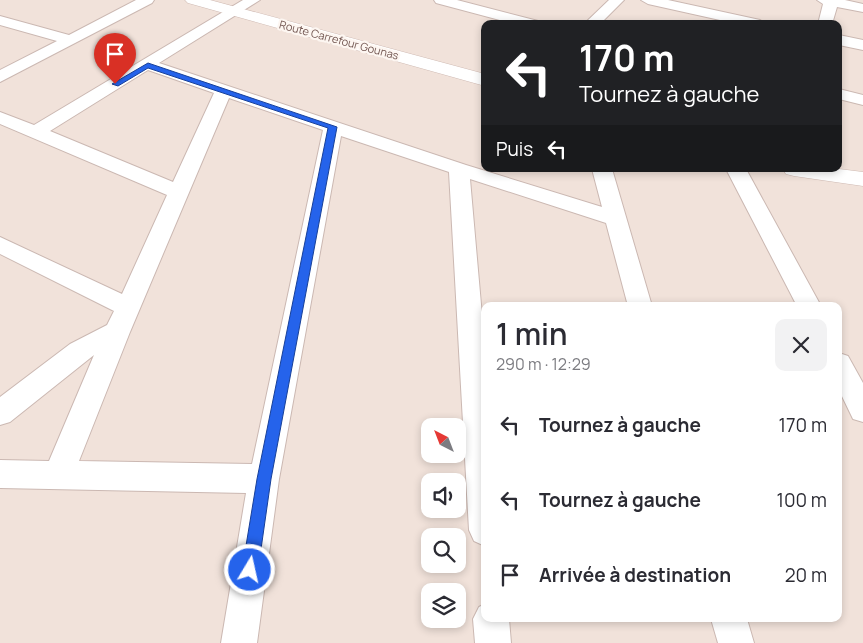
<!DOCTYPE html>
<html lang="fr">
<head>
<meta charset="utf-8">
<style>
  body { margin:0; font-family:Manrope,sans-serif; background:#f2f2f3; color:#2b2b33; height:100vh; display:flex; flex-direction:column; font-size:19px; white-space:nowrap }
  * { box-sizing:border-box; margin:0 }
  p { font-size:16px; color:#7c7c81 }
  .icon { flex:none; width:28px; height:28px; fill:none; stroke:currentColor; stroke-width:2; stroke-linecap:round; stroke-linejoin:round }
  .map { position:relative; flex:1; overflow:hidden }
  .side { position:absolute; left:481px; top:302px; width:361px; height:320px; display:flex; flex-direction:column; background:#fff; border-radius:10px; box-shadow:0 2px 8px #0003 }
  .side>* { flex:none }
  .banner { position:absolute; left:481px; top:20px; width:361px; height:152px; border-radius:10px; box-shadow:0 2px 8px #0003; background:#202124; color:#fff; overflow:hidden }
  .needle { width:32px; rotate:318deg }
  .buttons { position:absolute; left:421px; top:418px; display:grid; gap:10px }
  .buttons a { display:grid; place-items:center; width:45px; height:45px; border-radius:10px; background:#fff; box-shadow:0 2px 8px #0003; font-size:25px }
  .pin { position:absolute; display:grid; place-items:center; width:42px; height:42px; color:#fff; margin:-51px -21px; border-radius:50% 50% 50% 0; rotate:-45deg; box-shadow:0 0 5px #0007 }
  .pin .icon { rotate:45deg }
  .me { position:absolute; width:55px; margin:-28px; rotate:9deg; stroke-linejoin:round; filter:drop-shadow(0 0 4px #0008) }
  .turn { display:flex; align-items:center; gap:18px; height:105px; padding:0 15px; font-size:22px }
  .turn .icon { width:65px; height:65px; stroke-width:2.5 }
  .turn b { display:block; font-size:35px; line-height:42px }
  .then { display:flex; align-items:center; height:48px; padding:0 15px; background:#0003; gap:10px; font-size:19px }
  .round { display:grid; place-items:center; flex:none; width:52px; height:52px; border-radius:10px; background:#f2f2f3 }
  .overview { display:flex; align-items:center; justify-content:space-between; height:85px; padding:0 15px }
  h1 { font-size:30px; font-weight:600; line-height:38px }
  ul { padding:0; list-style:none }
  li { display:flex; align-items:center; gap:15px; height:75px; padding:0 15px }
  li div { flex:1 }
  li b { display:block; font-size:19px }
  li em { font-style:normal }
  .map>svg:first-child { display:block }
  .residential { fill:#f1e2da; fill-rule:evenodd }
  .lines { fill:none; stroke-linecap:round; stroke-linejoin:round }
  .minor-casing { stroke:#cbb8b2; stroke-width:2 }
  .secondary-casing { stroke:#cfbab3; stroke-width:1 }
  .minor { fill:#fff; fill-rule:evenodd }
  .secondary { fill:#fff; fill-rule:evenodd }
  .route { fill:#2563eb; stroke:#184099 }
  .labels { text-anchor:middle; stroke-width:4.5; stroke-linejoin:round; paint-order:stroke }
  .far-street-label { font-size:11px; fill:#725651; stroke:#fdf6f1 }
</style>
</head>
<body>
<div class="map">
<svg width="863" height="643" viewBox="0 0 863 643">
  <rect width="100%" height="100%" fill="#faf1eb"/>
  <path class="residential" d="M0,0H863V643H0ZM485,24H839V169H485ZM485,306H839V619H485ZM430,426H458V454H430ZM430,481H458V509H430ZM430,536H458V564H430ZM430,591H458V619H430Z"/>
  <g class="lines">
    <g class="minor-casing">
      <path id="minor" d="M136,0H154L152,3L0,82V70L57,41L0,25V16L69,35Z
        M243,0H260L159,63L466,165L602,207L592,169H612L652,306H628L606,223L470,179L485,350V546L474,541L469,530L449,172L341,136L279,479L257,643H221L246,493L0,488V460L49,461L94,355L10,422L0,425V397L70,344L107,325L114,311L0,254V237L122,294L167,195L0,124V112L34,125ZM148,70L214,93L173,182L50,131ZM229,98L323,130L252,464L79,461L130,332Z
        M434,0H457L538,21L540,24H515L436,3Z
        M609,0H624L600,24H584Z
        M641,0H668L760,20L767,24H738L648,4Z
        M817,0H845L863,4V12L837,7L832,24H818L823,4Z
        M839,35L863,40V50L839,45Z
        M839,89L863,95V105L839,99Z
        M726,169H746L821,306H797Z
        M839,353L848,356L863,383V422L853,419L839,390Z
        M485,604V619H509L511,643H475L473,619L479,607Z
        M711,619H747L754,643H718Z"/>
    </g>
    <g class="secondary-casing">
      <path id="secondary" d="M185,0H210L485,74V86L188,3Z
        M783,169H839L863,172V186L794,176L786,174Z"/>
    </g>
    <use href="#minor" class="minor"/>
    <use href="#secondary" class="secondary"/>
  </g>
  <path class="route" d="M148,63L337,127L271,479L258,570L255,576L250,578L245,576L242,570L257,479L328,128L148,68L118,86L112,84Z"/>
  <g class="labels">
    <g class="far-street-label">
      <text transform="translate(339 40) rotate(15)" y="4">Route Carrefour Gounas</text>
    </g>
  </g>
</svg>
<div class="buttons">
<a><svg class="needle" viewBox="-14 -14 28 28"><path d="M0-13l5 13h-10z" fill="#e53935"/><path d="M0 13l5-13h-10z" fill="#7c7c81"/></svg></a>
<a><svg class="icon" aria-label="sound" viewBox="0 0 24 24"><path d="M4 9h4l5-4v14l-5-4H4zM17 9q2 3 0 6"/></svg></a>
<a><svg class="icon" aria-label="search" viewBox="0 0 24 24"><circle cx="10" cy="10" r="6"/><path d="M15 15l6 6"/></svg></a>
<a><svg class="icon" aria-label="layers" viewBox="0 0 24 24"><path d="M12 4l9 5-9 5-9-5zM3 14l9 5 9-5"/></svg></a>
</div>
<div class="pin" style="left:115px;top:84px;background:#d93025"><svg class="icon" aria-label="arrive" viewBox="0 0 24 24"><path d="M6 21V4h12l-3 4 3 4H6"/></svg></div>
<svg class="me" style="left:250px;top:570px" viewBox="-20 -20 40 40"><circle r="17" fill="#2563eb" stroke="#fff" stroke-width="3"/><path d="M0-11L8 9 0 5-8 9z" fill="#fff"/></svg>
<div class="banner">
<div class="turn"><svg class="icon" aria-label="left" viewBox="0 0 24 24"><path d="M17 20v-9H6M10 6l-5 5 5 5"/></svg><div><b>170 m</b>Tournez à gauche</div></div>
<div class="then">Puis<svg class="icon" aria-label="left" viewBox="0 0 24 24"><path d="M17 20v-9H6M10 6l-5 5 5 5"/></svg></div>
</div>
<section class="side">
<div class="overview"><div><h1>1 min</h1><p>290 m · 12:29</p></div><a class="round"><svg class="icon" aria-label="close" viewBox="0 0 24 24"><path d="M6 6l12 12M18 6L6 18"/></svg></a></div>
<ul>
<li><svg class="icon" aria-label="left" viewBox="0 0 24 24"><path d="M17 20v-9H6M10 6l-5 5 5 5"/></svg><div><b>Tournez à gauche</b></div><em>170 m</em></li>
<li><svg class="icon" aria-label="left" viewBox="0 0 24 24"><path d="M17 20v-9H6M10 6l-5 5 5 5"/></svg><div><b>Tournez à gauche</b></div><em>100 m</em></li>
<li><svg class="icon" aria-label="arrive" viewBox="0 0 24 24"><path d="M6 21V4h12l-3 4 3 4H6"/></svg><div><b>Arrivée à destination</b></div><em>20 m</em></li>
</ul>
</section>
</div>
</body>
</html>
